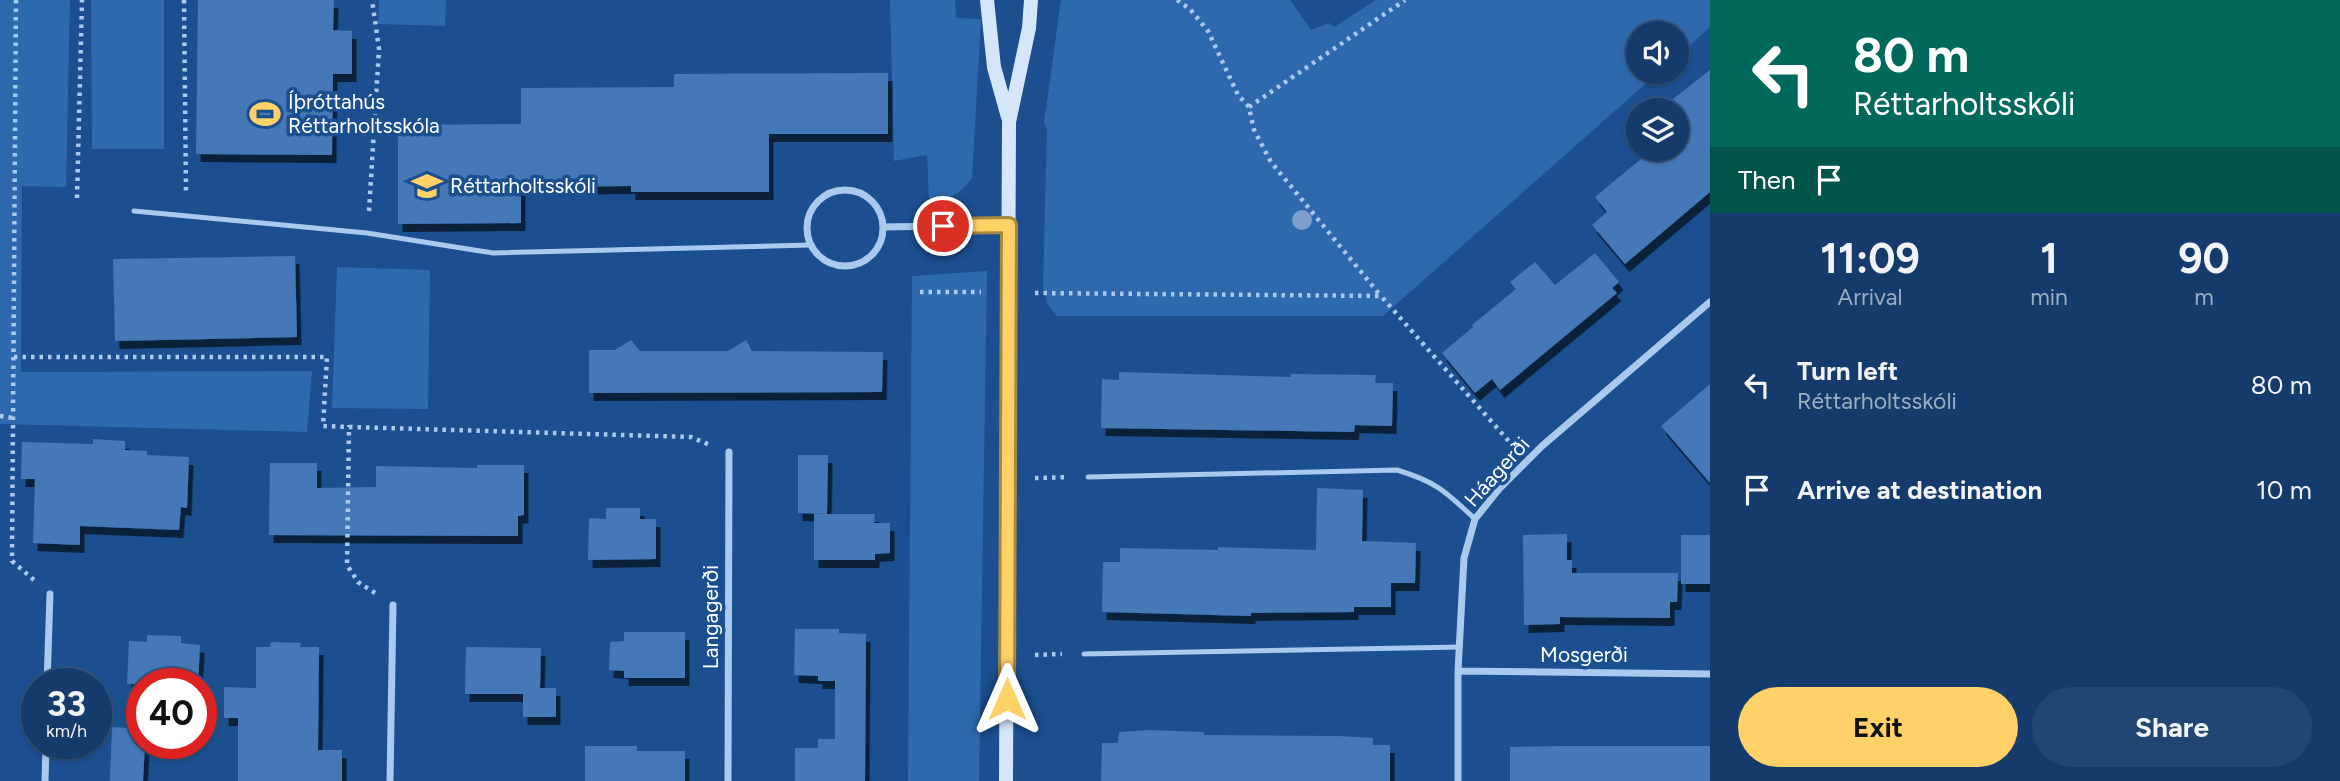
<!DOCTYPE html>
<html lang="en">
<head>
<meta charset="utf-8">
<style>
  body { margin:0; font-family:Figtree,sans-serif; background:#214673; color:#f1f3f6; height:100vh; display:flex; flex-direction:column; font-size:26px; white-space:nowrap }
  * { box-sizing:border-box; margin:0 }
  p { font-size:23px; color:#9dadc1 }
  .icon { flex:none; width:38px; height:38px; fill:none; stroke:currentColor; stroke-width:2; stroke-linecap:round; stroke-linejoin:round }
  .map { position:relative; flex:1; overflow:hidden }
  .panel { display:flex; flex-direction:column; background:#143b6b; width:630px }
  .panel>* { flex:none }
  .banner { background:#00695c; color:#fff; overflow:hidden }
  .fabs { position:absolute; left:1626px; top:21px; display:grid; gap:14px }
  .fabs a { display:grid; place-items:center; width:63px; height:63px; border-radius:50%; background:#143b6b; box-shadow:0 2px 5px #0004,0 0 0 2px #33557e; font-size:35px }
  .speed { position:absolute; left:21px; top:668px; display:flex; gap:14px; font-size:35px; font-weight:700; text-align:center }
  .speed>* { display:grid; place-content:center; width:91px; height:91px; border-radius:50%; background:#143b6b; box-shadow:0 2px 5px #0004,0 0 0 2px #33557e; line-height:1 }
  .speed small { font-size:18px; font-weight:400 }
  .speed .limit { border:10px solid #d22; background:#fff; color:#111 }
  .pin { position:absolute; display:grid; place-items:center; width:60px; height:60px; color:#fff; margin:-30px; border:4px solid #fff; border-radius:50%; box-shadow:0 2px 7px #0007 }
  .me { position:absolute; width:77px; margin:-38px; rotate:0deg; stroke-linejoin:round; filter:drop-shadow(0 0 5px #0008) }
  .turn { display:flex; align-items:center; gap:24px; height:147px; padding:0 28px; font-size:32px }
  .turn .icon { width:91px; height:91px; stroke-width:2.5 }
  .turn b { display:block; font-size:49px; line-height:60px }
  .then { display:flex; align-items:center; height:66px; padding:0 28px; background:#0003; gap:14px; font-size:26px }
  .eta { display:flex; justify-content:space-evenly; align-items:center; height:119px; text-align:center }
  .eta b { font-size:42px; font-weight:700; line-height:49px }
  .primary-button { display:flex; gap:14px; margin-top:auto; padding:14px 28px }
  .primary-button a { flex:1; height:80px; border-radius:42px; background:#ffd166; color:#111; font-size:28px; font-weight:700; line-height:80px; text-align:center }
  .primary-button a+a { background:#214673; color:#f1f3f6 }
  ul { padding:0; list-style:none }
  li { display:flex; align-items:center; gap:21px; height:105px; padding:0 28px }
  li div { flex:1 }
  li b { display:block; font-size:26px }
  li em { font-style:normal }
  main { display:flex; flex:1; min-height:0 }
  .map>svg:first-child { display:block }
  .green { fill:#2e69ad }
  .building { fill:#4478b7; filter:url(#shadow) }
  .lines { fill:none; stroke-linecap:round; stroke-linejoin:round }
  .path { stroke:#a9c9ee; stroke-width:4.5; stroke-dasharray:3.5 5; stroke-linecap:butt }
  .lane { stroke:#a9c9ee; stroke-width:5 }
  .street { stroke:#a9c9ee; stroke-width:7 }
  .secondary { stroke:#d6e6fa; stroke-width:14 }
  .tree { fill:#7ea0ca }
  .route-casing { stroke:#a68842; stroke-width:18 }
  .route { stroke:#ffd166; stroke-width:12 }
  .labels { text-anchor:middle; stroke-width:7; stroke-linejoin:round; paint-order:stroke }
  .poi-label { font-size:21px; fill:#fff; stroke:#1b4f8f; text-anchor:start }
  .street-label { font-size:21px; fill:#fff; stroke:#1b4f8f }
</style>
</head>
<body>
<main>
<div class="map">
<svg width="1710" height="781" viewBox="0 0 1710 781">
  <defs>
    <filter id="shadow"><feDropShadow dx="4.5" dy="8" stdDeviation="0" flood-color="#0009"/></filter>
  </defs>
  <rect width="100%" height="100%" fill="#1b4f8f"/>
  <path class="green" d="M0,0H70L66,187L22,186L21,372L312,371L307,432L0,424Z
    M91,0H164V149H92Z
    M379,0H446L445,26L378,24Z
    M890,0H955L956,18L981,19L972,178C958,197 951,198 929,198L927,155L894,161Z
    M1061,0H1290L1311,30L1329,23L1334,27L1376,0H1710V27L1677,57L1676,33H1638V72H1659L1383,316H1057L1046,302V292L1043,288L1047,129L1044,123Z
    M337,267L430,270L428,409L332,408Z
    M987,271L979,781H908L912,276Z"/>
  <path class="building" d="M198,0H334L333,30L352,31V74H333L332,155L196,154Z
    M1710,70V192L1625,264L1592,225L1607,212L1595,197L1653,149H1676V110H1659Z
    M888,73V134H769V192H631V186L521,187V223L398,224V125L521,124V88L674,87V74Z
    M1595,253L1619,282L1612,288L1617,293L1500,390L1492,379L1475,393L1442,353L1473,327L1472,325L1516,289L1510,282L1535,262L1555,285Z
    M295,256L297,337L115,341L113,259Z
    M631,340L640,351H728L746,340L752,351L883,352L882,392L589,393V350H615Z
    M1119,372L1291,377V374L1376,375L1375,383H1393L1392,426L1355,425L1354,432L1101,428L1102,379L1119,380Z
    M1710,384V483L1661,426Z
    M93,439L125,441V450L147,451V455L189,457L187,508L181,507L179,530L80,526V545L33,543L35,479H21L22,442L93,444Z
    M798,455H828L827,514L798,513Z
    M270,463H317V488L376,487V466L477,468V465H524V515L518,516V536L269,535Z
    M1317,488L1363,490L1362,541L1416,543L1415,583H1391V607H1354V612L1251,613V616L1102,612L1103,562H1120V548L1218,550V547L1316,550Z
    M606,508H640V519H656V559L588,560L589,518L606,519Z
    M814,514H875L874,523H890V553L875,554V560H814Z
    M1567,534V560H1572V573H1678L1677,602H1670V618L1560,617V624L1524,625L1523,535Z
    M1681,535H1710V584H1681Z
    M795,629H839V633L866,634L865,781H795V748H818V739H835V681H818V676L794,675Z
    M624,632H685V678H624V671L609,670L610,642L624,641Z
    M147,635L181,636V643L200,645L198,684H127L129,641L147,642Z
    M271,642L301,643L300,647H319L318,750H342V781H238V718H224V687L256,688V647H270Z
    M466,647L541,648L540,688H556V717H523V694H465Z
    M112,727L142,729V744H145L143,781H110Z
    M1150,730L1204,732V735L1338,736L1373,738V745H1390V781H1101L1102,743H1118L1119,732Z
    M585,746H637V751H685V781H585Z
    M1560,746H1710V781H1510V747Z"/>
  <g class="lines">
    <path class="path" d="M16,0L12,561L34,580
      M184,0L186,195
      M1177,0L1190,9L1208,31L1238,95L1249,107L1254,130L1271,162L1380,295
      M1249,107L1405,0
      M77,198L82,0
      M369,211L379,49L372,0
      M920,292H981
      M1035,293L1381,296L1513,446
      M14,357H327L323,426L349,427
      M0,416L14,418
      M1035,478L1069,477
      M375,593L358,582L347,565L349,427L691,437L710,445
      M1035,655L1062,654"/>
    <path class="lane" d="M134,211L367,233L493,253L811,245
      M1088,477L1397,470C1437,482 1446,492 1475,519
      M1084,654L1460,647"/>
    <path class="street" d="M807 228a38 38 0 1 1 76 0a38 38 0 1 1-76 0Z
      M883,227L1009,225
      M1458,671L1710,674
      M47,684L50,594
      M45,781L46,744
      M390,781L393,605
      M728,781L729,452
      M1458,781V671L1464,558L1475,519L1499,489L1542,446L1710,302"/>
    <path class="secondary" d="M987,0L994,67L1008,117
      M1006,781L1009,122L1029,28L1031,0"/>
  </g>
  <circle class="tree" cx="1302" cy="220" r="10"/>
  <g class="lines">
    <g class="route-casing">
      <path id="route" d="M943,226L1009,225L1007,699"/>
    </g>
    <use href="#route" class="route"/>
  </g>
  <defs>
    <g id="stadium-bare" transform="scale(2.415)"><path d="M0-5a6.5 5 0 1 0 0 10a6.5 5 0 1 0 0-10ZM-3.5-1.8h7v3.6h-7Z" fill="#ffd166" stroke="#1b4f8f" stroke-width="2.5" paint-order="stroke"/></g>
    <g id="school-bare" transform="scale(2.415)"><path d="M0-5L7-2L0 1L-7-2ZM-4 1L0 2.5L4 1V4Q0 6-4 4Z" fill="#ffd166" stroke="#1b4f8f" stroke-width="2.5" paint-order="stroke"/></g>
  </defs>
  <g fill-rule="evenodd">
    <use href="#stadium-bare" x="265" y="114"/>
    <use href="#school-bare" x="427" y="186"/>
  </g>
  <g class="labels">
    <g class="poi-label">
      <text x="288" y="109">Íþróttahús<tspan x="288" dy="24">Réttarholtsskóla</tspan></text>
      <text x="450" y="193">Réttarholtsskóli</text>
    </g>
    <g class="street-label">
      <text transform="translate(1497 472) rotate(-48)" y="7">Háagerði</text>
      <text transform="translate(711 617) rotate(-90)" y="7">Langagerði</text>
      <text x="1584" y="662">Mosgerði</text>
    </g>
  </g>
</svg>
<div class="fabs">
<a><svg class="icon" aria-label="sound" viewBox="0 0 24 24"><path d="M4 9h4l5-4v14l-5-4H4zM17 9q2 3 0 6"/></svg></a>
<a><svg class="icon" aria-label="layers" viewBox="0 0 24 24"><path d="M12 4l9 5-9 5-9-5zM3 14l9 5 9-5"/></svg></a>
</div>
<div class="speed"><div>33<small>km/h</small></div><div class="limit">40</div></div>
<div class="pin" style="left:943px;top:226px;background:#d93025"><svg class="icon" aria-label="arrive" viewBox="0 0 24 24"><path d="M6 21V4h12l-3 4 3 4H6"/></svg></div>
<svg class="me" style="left:1007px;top:699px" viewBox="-20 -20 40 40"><path d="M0-17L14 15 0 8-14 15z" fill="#ffd166" stroke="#fff" stroke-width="4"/></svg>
</div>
<section class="panel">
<div class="banner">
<div class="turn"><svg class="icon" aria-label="left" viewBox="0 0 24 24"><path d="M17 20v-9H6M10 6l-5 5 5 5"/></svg><div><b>80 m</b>Réttarholtsskóli</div></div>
<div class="then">Then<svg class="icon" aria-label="arrive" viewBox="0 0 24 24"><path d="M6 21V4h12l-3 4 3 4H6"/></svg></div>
</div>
<div class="eta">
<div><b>11:09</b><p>Arrival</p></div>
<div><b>1</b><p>min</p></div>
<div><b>90</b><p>m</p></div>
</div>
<ul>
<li><svg class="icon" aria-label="left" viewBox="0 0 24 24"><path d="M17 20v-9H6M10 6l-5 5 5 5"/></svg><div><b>Turn left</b><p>Réttarholtsskóli</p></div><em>80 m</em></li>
<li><svg class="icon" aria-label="arrive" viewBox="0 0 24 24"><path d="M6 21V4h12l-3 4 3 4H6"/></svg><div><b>Arrive at destination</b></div><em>10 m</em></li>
</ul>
<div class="primary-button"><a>Exit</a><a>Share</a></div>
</section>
</main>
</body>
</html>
